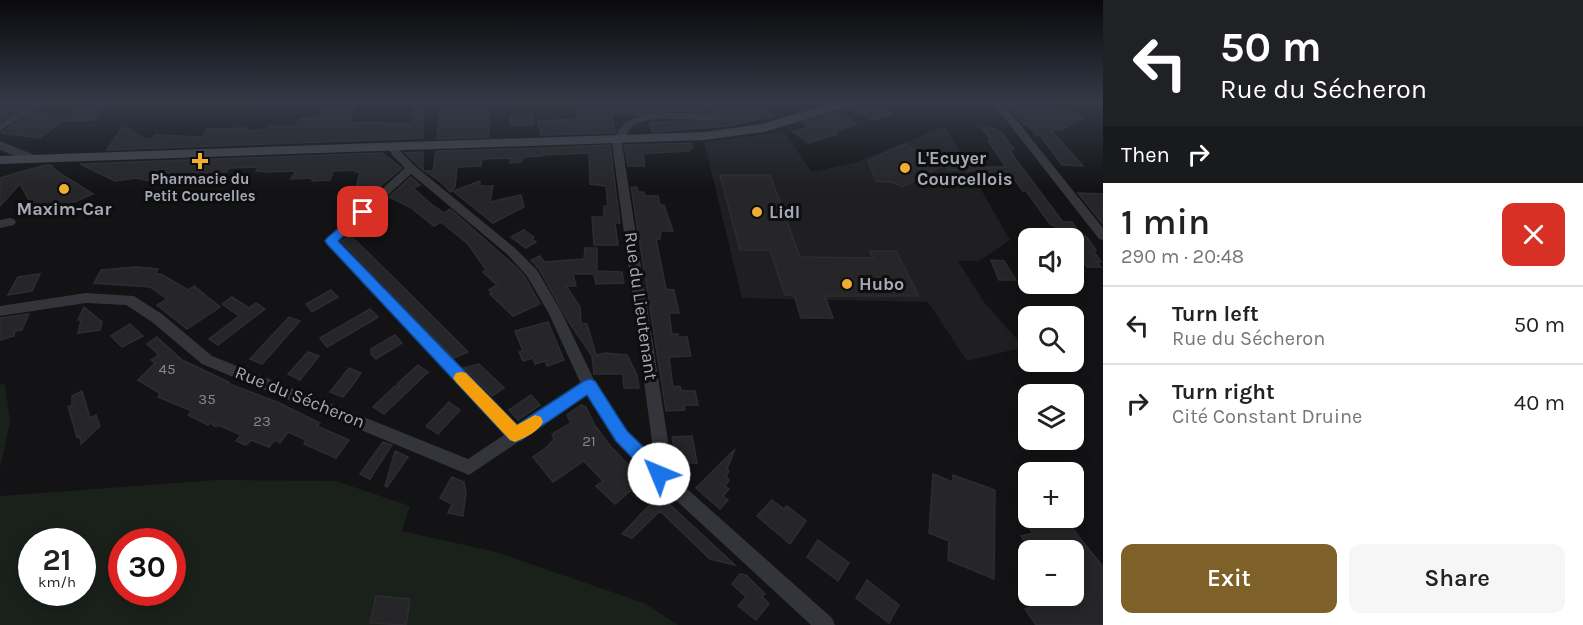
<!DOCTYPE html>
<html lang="en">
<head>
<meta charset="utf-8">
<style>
  body { margin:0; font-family:Karla,sans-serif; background:#f6f6f6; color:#222; height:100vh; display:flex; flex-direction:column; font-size:22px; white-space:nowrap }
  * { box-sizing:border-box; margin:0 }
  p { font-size:20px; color:#767676 }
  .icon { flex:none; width:33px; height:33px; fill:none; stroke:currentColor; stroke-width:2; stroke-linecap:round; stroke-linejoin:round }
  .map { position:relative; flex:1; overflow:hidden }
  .drawer { display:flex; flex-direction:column; background:#fff; width:480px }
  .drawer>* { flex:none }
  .hud { background:#202124; color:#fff; overflow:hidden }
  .tools { position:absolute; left:1018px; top:228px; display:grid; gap:12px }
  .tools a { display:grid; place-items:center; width:66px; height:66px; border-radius:12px; background:#fff; box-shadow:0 3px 15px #0003; font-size:30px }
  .speed { position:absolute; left:18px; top:528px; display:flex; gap:12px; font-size:30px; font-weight:700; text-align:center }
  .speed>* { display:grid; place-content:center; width:78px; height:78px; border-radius:50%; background:#fff; box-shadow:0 3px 15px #0003; line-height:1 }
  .speed small { font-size:15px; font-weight:400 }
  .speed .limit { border:9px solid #d22; background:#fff; color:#111 }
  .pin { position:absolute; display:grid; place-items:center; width:51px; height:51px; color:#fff; margin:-26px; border-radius:12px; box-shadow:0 3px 9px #0006 }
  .me { position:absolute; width:66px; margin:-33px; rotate:315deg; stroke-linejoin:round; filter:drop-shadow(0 0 4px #0008) }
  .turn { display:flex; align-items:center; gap:21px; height:126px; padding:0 18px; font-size:27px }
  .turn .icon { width:78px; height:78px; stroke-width:2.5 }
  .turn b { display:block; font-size:42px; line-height:51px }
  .then { display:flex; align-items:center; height:57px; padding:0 18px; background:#0003; gap:12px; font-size:22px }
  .round { display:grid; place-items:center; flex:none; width:63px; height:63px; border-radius:12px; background:#f6f6f6 }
  .summary { display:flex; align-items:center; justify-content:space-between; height:102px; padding:0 18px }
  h1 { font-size:36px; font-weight:600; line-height:45px }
  .action { display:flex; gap:12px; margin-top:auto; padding:12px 18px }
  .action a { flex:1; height:69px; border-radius:12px; background:#7e6129; color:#fff; font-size:24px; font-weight:600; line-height:69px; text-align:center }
  .action a+a { background:#f6f6f6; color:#222 }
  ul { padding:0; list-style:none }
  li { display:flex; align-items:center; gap:18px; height:78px; padding:0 18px; border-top:2px solid #e0e0e0 }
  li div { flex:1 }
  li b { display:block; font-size:22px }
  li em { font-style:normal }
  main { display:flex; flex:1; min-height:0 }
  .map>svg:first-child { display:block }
  .built { fill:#1f1f22 }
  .green { fill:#1a201a; fill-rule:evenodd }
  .building { fill:#262629; stroke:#2d2d31; stroke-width:1.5 }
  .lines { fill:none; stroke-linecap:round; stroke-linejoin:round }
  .minor { fill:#34353a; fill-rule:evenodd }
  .tertiary { fill:#34353a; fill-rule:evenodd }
  .secondary { fill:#42444a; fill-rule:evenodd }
  .route { fill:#1a73e8; stroke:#114b97; stroke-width:1.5 }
  .slow { fill:#f59e0b }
  .poi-dot { fill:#efad32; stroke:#0e0e10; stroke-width:2 }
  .labels { text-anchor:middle; stroke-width:6; stroke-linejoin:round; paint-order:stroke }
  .far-poi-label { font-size:15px; font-weight:bold; fill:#a5aab5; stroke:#0e0e10 }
  .number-label { font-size:15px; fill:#848891 }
  .poi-label { font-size:18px; font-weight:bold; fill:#a5aab5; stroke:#0e0e10; text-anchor:start }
  .street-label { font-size:18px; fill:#a5aab5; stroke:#0e0e10 }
</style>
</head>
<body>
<main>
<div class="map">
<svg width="1103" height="625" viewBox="0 0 1103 625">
  <rect width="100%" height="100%" fill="#131315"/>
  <path class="built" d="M945,126L1010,240L979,261H958L984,302L1024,347L967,361L928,302L742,298L704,142L784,132L812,172L857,162Z"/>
  <path class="green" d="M5,383L10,422L0,469V385Z
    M216,480L336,481L410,506L402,531L496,552L644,603L678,625H0V496ZM32,542H82V592H32ZM122,542H172V592H122Z"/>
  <path class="building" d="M0,102H30L0,121Z
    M47,102H53L36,112L67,116L85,102H107L94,120L62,121L40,138L1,133Z
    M326,102H356L350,123L380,122L387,124L412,123L414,102H422L423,138L107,150L122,128H129L144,139H153L155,135L203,137L207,129L247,128L246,131L267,129L268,126H297L299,119L321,117Z
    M462,102H473V107L486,106V109H489V137L437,139L440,109L462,108Z
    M575,102H705L709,112L667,111L636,115H612L615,133L541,135L538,121L578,119Z
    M724,102H757L774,116L729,126L652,132L649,122H651L722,121L726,116L720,103Z
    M856,102H860L861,111L880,105L892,114L872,120L848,109L854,107Z
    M1005,102H1046L1065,114L1071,110L1084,117L1062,130H1051L1083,166L1062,165L1040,135H1036L1028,125H1025Z
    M840,111L857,124L834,132L837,134L809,143L793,132L809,127L803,122Z
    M532,114L534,125H510V115Z
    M982,128H993L1002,133L1014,149H1010L1014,157L1063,222H1072L1082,236H1086L1096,250H1093L1101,262H1097L1101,267H1087L1074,250V238H1066L1060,230L1050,224L1026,191H1023L1014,179L982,178L977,171L949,170L940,162L972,157L979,167H1006L988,141H991Z
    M691,143L693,148H689L690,151L649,153L643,154L645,166H628L624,145Z
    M905,144L942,166L902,187L893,182L876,181L868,161Z
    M610,145L620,223H615L618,245H594L592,217H604V206H608L606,186L590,184L589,153L543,155L542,148Z
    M542,148V156L523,157L521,162L510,163L511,158L482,159L481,166L457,167L455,187L450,192L442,183L425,171H433L436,151Z
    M423,152V170L405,153Z
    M382,153L402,168L361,202L353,199L360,172H355L356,170L333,171L330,180L312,181L313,178L291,179L296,171L266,172L256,171L259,167L229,168L225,174L180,176L170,185L136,178L115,181L80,164Z
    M45,165H51L56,171L93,194L51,212L45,203L32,206L20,184L0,206V178Z
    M720,175H770L800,257L873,258L870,251H896L919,296H825L833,318H801L794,295H785L770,250H740Z
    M411,177L420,185L413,188L431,204L444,213L450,209L516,267L525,277L540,304L513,316L490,294L492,293L489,290L497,285L483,272L486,270L468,244L441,222L434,226L410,207L389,197Z
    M480,181V186H493L490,202L521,195L524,207L493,223L453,191Z
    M631,187H637L638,192H644L645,196H658L660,205H664L673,231H661L660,239H656L666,289L674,290L679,313H669L672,334H678V337H687L691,356L669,357L673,387L680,386L681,390L686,391H695L698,405H684L685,410L666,411Z
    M1078,193L1103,194V224Z
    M524,230L534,237L532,239L536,242L526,248L511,237Z
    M351,236L410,294L468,352L454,358L341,241Z
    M585,248H597V271L622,272L624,283L596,284L594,274H573L576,286H566L580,307L581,323L587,324L596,355L605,353L627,355L637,375L639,388H624L623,374H594L592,356L569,322L539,269L531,260L540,256L544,262L584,259Z
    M991,260L1004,261L1016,280H999Z
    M136,267L158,269L155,274H161L188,290L194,286L220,307L187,329L157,305L167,299L150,287L94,283L101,270Z
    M40,274L32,291L8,295L18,277Z
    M331,290L338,297L322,306L312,312L306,304Z
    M232,297L249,308L256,303L265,309L218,345L209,339L239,316L222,304Z
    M84,307L102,322L100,330L78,333L81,320H78Z
    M370,309L378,317L363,326L327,347L320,338Z
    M29,314L22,330L15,331L14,336L0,340V318Z
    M289,317L300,321L262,364L250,359Z
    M548,322L564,360L547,366L545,361L535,364L533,358L523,361L519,352L523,351L515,331Z
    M130,324L143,336L122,347L111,336Z
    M395,335L402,343L376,359L371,354V349Z
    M157,337L182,360L229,382L227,383L277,402L320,423L317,426L349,440L336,458L304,444L306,440L288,432L280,443L275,440L269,447L251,440L246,445L236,441L241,435L218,425L216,427L210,423L208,425L188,415L192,411L158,397L160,395L158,392L138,380L155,363L151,360L159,355L147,344Z
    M308,352L319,356L300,380L288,374Z
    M479,364L504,388L492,396L464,368Z
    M418,365L428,372L384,414L373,407L395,386L401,388L397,384Z
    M349,368L361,373L351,387L343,397L330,392Z
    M82,391L90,418L96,415L100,426L81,444L80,436L77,437L68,407L72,405V396Z
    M531,395L540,405L518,420L509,410Z
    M449,402L460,410L438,434L426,426Z
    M581,405L586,407L597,430V428L611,447L643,480L615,504L596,486L603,481L584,461L553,482L533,457L547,447L554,439L552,434L571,423L567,415Z
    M692,436L697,463H677L672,437Z
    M383,442L392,445L370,479L360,474Z
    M735,449L727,469L729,471L726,476L729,480L725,486L729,489L723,496L728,500L720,509L696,488Z
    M395,451L408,457L387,487L385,486Z
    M933,474L953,482V475L995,490L994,579L948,560L949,541L929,533Z
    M452,477L464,482L466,493L463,516L448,513L452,504L440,498Z
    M659,495L668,503L735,565L710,559L660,511L632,538L622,534Z
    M772,500L784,509L787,506L806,521L790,544L757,516Z
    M1021,518H1049L1056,528L1069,524L1103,567V625H1036L1025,609L1061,599L1058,596H1074V550H1031L1021,536L1033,533Z
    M818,540L849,563L838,581L807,557Z
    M740,574L746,575L765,594L762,596L769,604L756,620L738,606L746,597L732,584Z
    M867,580L899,605L889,623L856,598Z
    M376,596L410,599L406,625L370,623Z"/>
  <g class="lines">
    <path class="minor" d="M34,102H45L0,131V124Z
      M707,102H717L724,117L722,119C698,124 652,111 632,127C627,132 625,138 622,144L668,441L667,471L832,618L835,625H811L653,479L615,441L588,395L469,475L202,364L152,322L126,305L86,303L0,316V306L86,293L134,296L162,314L212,356L468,459L504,435L325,241L405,168L392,155L388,146L393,143L397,144L401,152L415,166L516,249L537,270L561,311L595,382L627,431L651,455L652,441L612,144C615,137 618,129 624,124C642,108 690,114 713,114ZM411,174L508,255L527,276L548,312L581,384L517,426L338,241Z
      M992,102H1002L1103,228V240L1099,239Z
      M10,218L14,219L16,222L14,225L0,228V220Z"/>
    <path class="tertiary" d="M0,141L32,154L33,157L27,161L0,150Z"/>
    <path class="secondary" d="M835,102H854L853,105L764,132L704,140L0,164V156L704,132L762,124Z"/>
  </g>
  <linearGradient id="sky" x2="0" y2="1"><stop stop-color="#0a0a0c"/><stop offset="0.54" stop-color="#333946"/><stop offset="1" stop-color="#333946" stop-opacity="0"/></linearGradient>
  <rect width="1103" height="189" fill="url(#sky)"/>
  <path class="route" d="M363,208L369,212L367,214L338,241L517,425L584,381L590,379L595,381L627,431L665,468L667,474L665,479L659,481L653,479L616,441L587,395L521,440L515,442L510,440L327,244L325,241L327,238Z"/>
  <path class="slow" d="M461,372L466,373L517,425L535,415L541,417L543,422C539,431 525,438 515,442L510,440L456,382L453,378L456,373Z"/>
  <g class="poi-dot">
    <path d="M197 152h6v6h6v6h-6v6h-6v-6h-6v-6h6z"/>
    <circle cx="905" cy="168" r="6"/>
    <circle cx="64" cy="189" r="6"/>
    <circle cx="757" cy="212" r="6"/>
    <circle cx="847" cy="284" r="6"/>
  </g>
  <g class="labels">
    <g class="far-poi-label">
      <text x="200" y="184">Pharmacie du<tspan x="200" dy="17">Petit Courcelles</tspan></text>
    </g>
    <g class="number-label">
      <text x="167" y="374">45</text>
      <text x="207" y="404">35</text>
      <text x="262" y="426">23</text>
      <text x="589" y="446">21</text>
    </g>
    <g class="poi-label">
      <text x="917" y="164">L'Ecuyer<tspan x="917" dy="21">Courcellois</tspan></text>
      <text x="64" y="215" text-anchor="middle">Maxim-Car</text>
      <text x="769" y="218">Lidl</text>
      <text x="859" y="290">Hubo</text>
    </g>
    <g class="street-label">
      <text transform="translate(641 306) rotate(82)" y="6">Rue du Lieutenant</text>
      <text transform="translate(300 397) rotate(22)" y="6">Rue du Sécheron</text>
    </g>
  </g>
</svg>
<div class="tools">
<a><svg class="icon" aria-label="sound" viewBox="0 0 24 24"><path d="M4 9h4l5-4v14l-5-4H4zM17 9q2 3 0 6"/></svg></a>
<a><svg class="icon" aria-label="search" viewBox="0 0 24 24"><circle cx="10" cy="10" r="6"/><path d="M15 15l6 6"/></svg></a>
<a><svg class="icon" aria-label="layers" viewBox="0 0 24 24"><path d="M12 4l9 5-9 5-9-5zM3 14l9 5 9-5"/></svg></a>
<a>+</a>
<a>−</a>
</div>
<div class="speed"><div>21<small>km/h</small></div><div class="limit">30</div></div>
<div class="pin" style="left:363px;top:212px;background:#d93025"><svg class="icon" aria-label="arrive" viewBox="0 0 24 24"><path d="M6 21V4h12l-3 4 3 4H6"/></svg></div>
<svg class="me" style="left:659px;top:474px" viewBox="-20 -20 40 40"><circle r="19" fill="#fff"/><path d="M0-13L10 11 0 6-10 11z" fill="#1a73e8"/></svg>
</div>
<section class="drawer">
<div class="hud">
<div class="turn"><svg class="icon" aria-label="left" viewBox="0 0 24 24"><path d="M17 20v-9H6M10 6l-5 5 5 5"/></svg><div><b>50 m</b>Rue du Sécheron</div></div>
<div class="then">Then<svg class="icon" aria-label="right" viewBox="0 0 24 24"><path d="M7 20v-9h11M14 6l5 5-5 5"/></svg></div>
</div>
<div class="summary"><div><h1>1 min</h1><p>290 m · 20:48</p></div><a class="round" style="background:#d93025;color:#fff"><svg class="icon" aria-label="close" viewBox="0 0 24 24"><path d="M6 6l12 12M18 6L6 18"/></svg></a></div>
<ul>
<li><svg class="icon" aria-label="left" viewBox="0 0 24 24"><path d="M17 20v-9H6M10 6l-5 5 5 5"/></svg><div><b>Turn left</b><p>Rue du Sécheron</p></div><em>50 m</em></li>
<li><svg class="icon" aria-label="right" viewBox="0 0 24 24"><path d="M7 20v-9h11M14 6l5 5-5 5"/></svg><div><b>Turn right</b><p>Cité Constant Druine</p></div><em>40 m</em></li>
</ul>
<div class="action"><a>Exit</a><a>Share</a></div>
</section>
</main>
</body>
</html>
